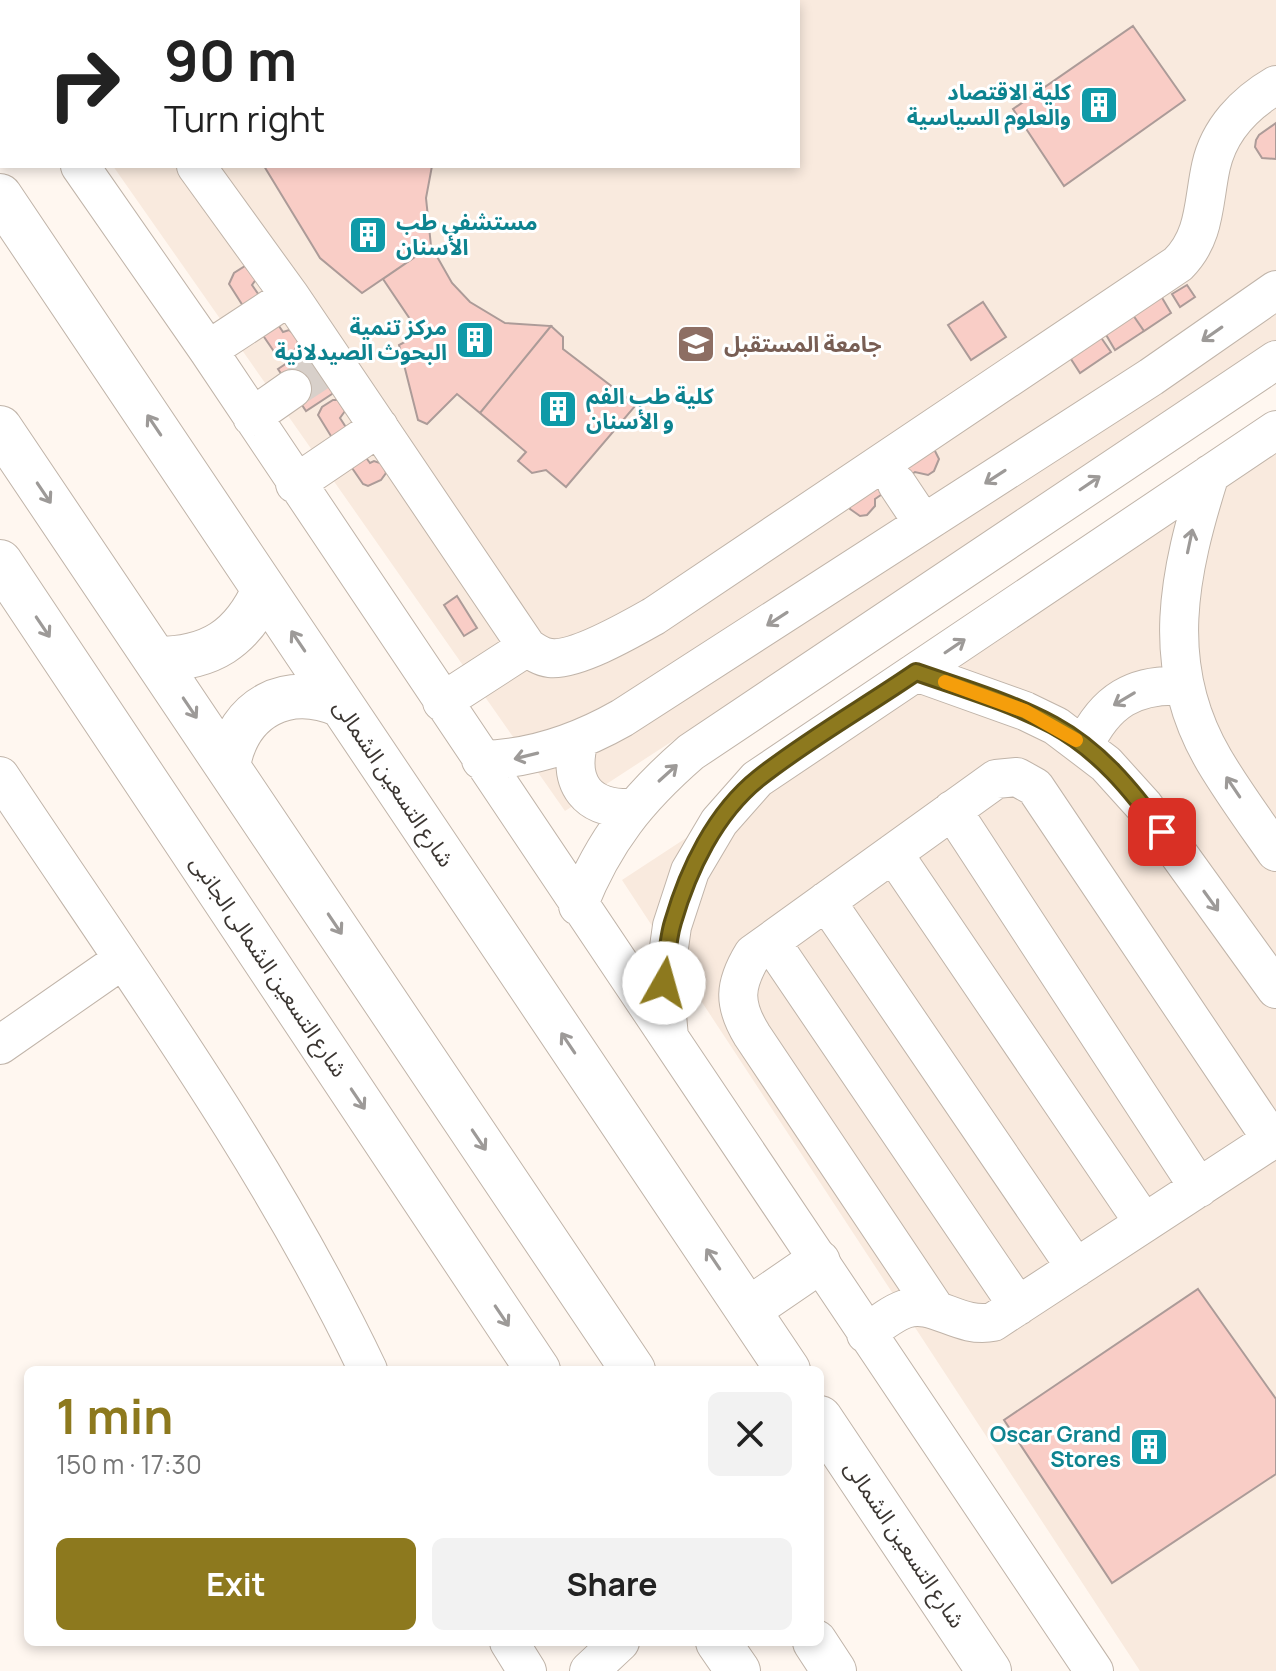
<!DOCTYPE html>
<html lang="en">
<head>
<meta charset="utf-8">
<style>
  body { margin:0; font-family:Manrope,"Noto Sans Arabic",sans-serif; background:#f2f2f2; color:#222; height:100vh; display:flex; flex-direction:column; font-size:30px; white-space:nowrap }
  * { box-sizing:border-box; margin:0 }
  p { font-size:26px; color:#767676 }
  .icon { flex:none; width:44px; height:44px; fill:none; stroke:currentColor; stroke-width:2; stroke-linecap:round; stroke-linejoin:round }
  .map { position:relative; flex:1; overflow:hidden }
  .sheet { position:absolute; left:24px; top:1366px; width:800px; height:280px; display:flex; flex-direction:column; background:#fff; border-radius:12px; box-shadow:0 4px 12px #0003 }
  .sheet>* { flex:none }
  .banner { position:absolute; left:0px; top:0px; width:800px; height:168px; box-shadow:0 4px 12px #0003; background:#fff; color:#222; overflow:hidden }
  .pin { position:absolute; display:grid; place-items:center; width:68px; height:68px; color:#fff; margin:-34px; border-radius:16px; box-shadow:0 4px 12px #0006 }
  .me { position:absolute; width:88px; margin:-44px; rotate:7deg; stroke-linejoin:round; filter:drop-shadow(0 0 6px #0008) }
  .turn { display:flex; align-items:center; gap:28px; height:168px; padding:0 32px; font-size:36px }
  .turn .icon { width:104px; height:104px; stroke-width:2.5 }
  .turn b { display:block; font-size:56px; line-height:68px }
  .round { display:grid; place-items:center; flex:none; width:84px; height:84px; border-radius:12px; background:#f2f2f2 }
  .overview { display:flex; align-items:center; justify-content:space-between; height:136px; padding:0 32px }
  h1 { font-size:48px; font-weight:700; line-height:60px; color:#8d791e }
  .action { display:flex; gap:16px; margin-top:auto; padding:16px 32px }
  .action a { flex:1; height:92px; border-radius:12px; background:#8d791e; color:#fff; font-size:32px; font-weight:700; line-height:92px; text-align:center }
  .action a+a { background:#f2f2f2; color:#222 }
  .map>svg:first-child { display:block }
  .built { fill:#f9eade }
  .building { fill:#f9cdc6; stroke:#ac9b98; stroke-width:2 }
  .lines { fill:none; stroke-linecap:round; stroke-linejoin:round }
  .minor-tunnel { stroke:#d8d0ca; stroke-width:38; stroke-dasharray:38 19; stroke-linecap:butt }
  .minor-casing { stroke:#c0b4a9; stroke-width:40 }
  .major-casing { stroke:#c0b4a9; stroke-width:46 }
  .minor { stroke:#fff; stroke-width:38 }
  .major { stroke:#fff; stroke-width:44 }
  .oneway { stroke:#9d9a98 }
  .route-casing { stroke:#5c4f14; stroke-width:20 }
  .route { stroke:#8d791e; stroke-width:14 }
  .slow { stroke:#f59e0b; stroke-width:14 }
  .labels { text-anchor:middle; stroke-width:6; stroke-linejoin:round; paint-order:stroke }
  .culture-label { font-size:22px; font-weight:bold; fill:#0d838f; stroke:#fff; text-anchor:end }
  .education-label { font-size:22px; font-weight:bold; fill:#785e54; stroke:#fff; text-anchor:start }
  .street-label { font-size:22px; fill:#3b3632; stroke:#fff }
</style>
</head>
<body>
<div class="map">
<svg width="1276" height="1671" viewBox="0 0 1276 1671">
  <rect width="100%" height="100%" fill="#fff7f0"/>
  <path class="built" d="M0,0H1276V348L565,811L113,166H798V2Z
    M1276,452V1671H1140L622,880Z"/>
  <path class="building" d="M1133,26L1185,100L1064,186L1013,109Z
    M1276,123V159L1262,158L1255,147L1256,140L1259,135Z
    M264,166H432L426,198L431,246L362,293L320,258Z
    M431,246L452,283L470,302L505,323L551,326L480,413L457,394L427,424L418,420L399,345L420,334L383,279Z
    M245,266L257,278L252,285L261,298L245,309L229,284L234,273Z
    M1187,285L1195,297L1180,307L1172,294Z
    M1161,296L1171,313L1144,331L1133,315Z
    M983,302L1006,337L971,360L948,325Z
    M1133,315L1144,331L1115,350L1105,333Z
    M275,320L283,332L289,330L299,338L295,350L281,356L275,353L260,331Z
    M551,326L563,337V349L636,405L566,487L546,470L532,473L518,461L526,452L480,413Z
    M1100,336L1111,352L1080,373L1069,356Z
    M307,350L335,392L306,411L278,369Z
    M333,400H338L345,411L340,418L349,432L334,441L318,415L322,407Z
    M933,447L939,459L934,471L928,475L915,472L875,499V506L867,515L860,516L850,509L849,502Z
    M364,455L370,463L374,461L383,464L386,473L381,480L368,486L363,484L350,465Z
    M457,596L477,628L464,636L444,605Z
    M1198,1289L1276,1399V1474L1112,1583L1004,1420Z"/>
  <g class="lines">
    <path class="minor-tunnel" d="M292,389L321,370"/>
    <g class="minor-casing">
      <path id="minor" d="M46,0V2
        M16,2L19,0
        M135,2L138,0
        M319,2L323,0
        M0,52L2,54
        M0,141L2,139
        M80,166L208,350L1094,1671
        M196,166L290,296L527,647C534,652 541,657 550,658C576,661 631,629 654,616L1178,264C1206,236 1203,202 1211,166C1219,130 1245,103 1276,85
        M208,350L290,296
        M252,417L292,389
        M1210,474C1179,572 1158,665 1214,760C1233,792 1255,822 1276,852
        M295,484L379,427
        M897,484L923,523
        M916,672L1025,711L1056,726L1106,764L1144,806L1276,989
        M442,702L527,647
        M579,740C567,784 587,810 633,808
        M1084,746C1105,701 1134,683 1184,686
        M481,760C532,759 578,743 622,718L1151,377L1276,290
        M0,776C128,969 268,1160 368,1370
        M952,810L1199,1188
        M893,853L1144,1223
        M826,901L1076,1268
        M578,906C604,840 638,798 691,752L1276,360
        M771,942L1018,1306
        M669,1037L664,983L672,926L690,871L719,822L757,779L1276,430
        M0,1045L122,960
        M936,1310L752,1035C733,1004 734,985 753,954L996,779L1017,777L1035,787L1272,1140
        M866,1334C878,1325 891,1314 905,1309C934,1299 959,1329 993,1322L1276,1137
        M509,1642L527,1671
        M589,1671L620,1642"/>
    </g>
    <g class="major-casing">
      <path id="major" d="M0,196L788,1370
        M0,428L633,1370
        M0,562L538,1370
        M157,659C210,659 242,639 264,590
        M228,765C239,707 287,682 341,705
        M748,1310L818,1262
        M820,1418L989,1671
        M718,1642L738,1671
        M815,1642L834,1671"/>
    </g>
    <use href="#minor" class="minor"/>
    <use href="#major" class="major"/>
  </g>
  <defs><path id="oneway-shaft" d="M-6 0H5M1.5-3L5.5 0L1.5 3" fill="none" stroke-width="1.6" stroke-linecap="round" stroke-linejoin="round" transform="scale(2)"/></defs>
  <g class="oneway">
    <use href="#oneway-shaft" transform="translate(1212 334) rotate(145)"/>
    <use href="#oneway-shaft" transform="translate(154 425) rotate(-124)"/>
    <use href="#oneway-shaft" transform="translate(995 477) rotate(147)"/>
    <use href="#oneway-shaft" transform="translate(1090 483) rotate(-34)"/>
    <use href="#oneway-shaft" transform="translate(44 493) rotate(56)"/>
    <use href="#oneway-shaft" transform="translate(1190 541) rotate(-78)"/>
    <use href="#oneway-shaft" transform="translate(777 619) rotate(147)"/>
    <use href="#oneway-shaft" transform="translate(43 627) rotate(56)"/>
    <use href="#oneway-shaft" transform="translate(298 641) rotate(-124)"/>
    <use href="#oneway-shaft" transform="translate(955 646) rotate(-34)"/>
    <use href="#oneway-shaft" transform="translate(1124 699) rotate(149)"/>
    <use href="#oneway-shaft" transform="translate(190 708) rotate(56)"/>
    <use href="#oneway-shaft" transform="translate(526 756) rotate(166)"/>
    <use href="#oneway-shaft" transform="translate(668 773) rotate(-42)"/>
    <use href="#oneway-shaft" transform="translate(1233 787) rotate(-124)"/>
    <use href="#oneway-shaft" transform="translate(1211 901) rotate(54)"/>
    <use href="#oneway-shaft" transform="translate(335 924) rotate(56)"/>
    <use href="#oneway-shaft" transform="translate(568 1043) rotate(-124)"/>
    <use href="#oneway-shaft" transform="translate(358 1099) rotate(56)"/>
    <use href="#oneway-shaft" transform="translate(479 1140) rotate(56)"/>
    <use href="#oneway-shaft" transform="translate(713 1259) rotate(-124)"/>
    <use href="#oneway-shaft" transform="translate(502 1316) rotate(56)"/>
  </g>
  <g class="lines">
    <g class="route-casing">
      <path id="route" d="M664,983C667,963 667,941 673,922C688,870 715,813 759,778C807,740 865,707 916,672C962,688 1010,702 1053,725C1099,750 1132,790 1162,832"/>
    </g>
    <use href="#route" class="route"/>
    <path class="slow" d="M945,682L1025,711L1076,740"/>
  </g>
  <defs>
    <g id="building-square" transform="scale(2)"><rect x="-9" y="-9" width="18" height="18" rx="4" fill="#0f9aa8" stroke="#fff"/><path d="M-4-6H4V6H1V3H-1V6H-4ZM-2.5-4.3h1.7v1.8h-1.7ZM.8-4.3h1.7v1.8H.8ZM-2.5-1h1.7V.8h-1.7ZM.8-1h1.7V.8H.8Z" fill="#fff"/></g>
    <g id="university-square" transform="scale(2)"><rect x="-9" y="-9" width="18" height="18" rx="4" fill="#8d6e63" stroke="#fff"/><path d="M0-5L7-2L0 1L-7-2ZM-4 1L0 2.5L4 1V4Q0 6-4 4Z" fill="#fff"/></g>
  </defs>
  <g fill-rule="evenodd">
    <use href="#building-square" x="1099" y="105"/>
    <use href="#building-square" x="368" y="235"/>
    <use href="#building-square" x="475" y="340"/>
    <use href="#university-square" x="696" y="344"/>
    <use href="#building-square" x="558" y="409"/>
    <use href="#building-square" x="1149" y="1447"/>
  </g>
  <g class="labels">
    <g class="culture-label">
      <text x="1071" y="100">كلية الاقتصاد<tspan x="1071" dy="25">والعلوم السياسية</tspan></text>
      <text x="396" y="230" text-anchor="start">مستشفي طب<tspan x="396" dy="25">الأسنان</tspan></text>
      <text x="447" y="335">مركز تنمية<tspan x="447" dy="25">البحوث الصيدلانية</tspan></text>
      <text x="586" y="404" text-anchor="start">كلية طب الفم<tspan x="586" dy="25">و الأسنان</tspan></text>
      <text x="1121" y="1442">Oscar Grand<tspan x="1121" dy="25">Stores</tspan></text>
    </g>
    <g class="education-label">
      <text x="724" y="352">جامعة المستقبل</text>
    </g>
    <g class="street-label">
      <text transform="translate(394 783) rotate(56)" y="8">شارع التسعين الشمالى</text>
      <text transform="translate(269 966) rotate(56)" y="8">شارع التسعين الشمالى الجانبى</text>
      <text transform="translate(905 1544) rotate(56)" y="8">شارع التسعين الشمالى</text>
    </g>
  </g>
</svg>
<div class="pin" style="left:1162px;top:832px;background:#d93025"><svg class="icon" aria-label="arrive" viewBox="0 0 24 24"><path d="M6 21V4h12l-3 4 3 4H6"/></svg></div>
<svg class="me" style="left:664px;top:983px" viewBox="-20 -20 40 40"><circle r="19" fill="#fff"/><path d="M0-13L10 11 0 6-10 11z" fill="#8d791e"/></svg>
<div class="banner">
<div class="turn"><svg class="icon" aria-label="right" viewBox="0 0 24 24"><path d="M7 20v-9h11M14 6l5 5-5 5"/></svg><div><b>90 m</b>Turn right</div></div>
</div>
<section class="sheet">
<div class="overview"><div><h1>1 min</h1><p>150 m · 17:30</p></div><a class="round"><svg class="icon" aria-label="close" viewBox="0 0 24 24"><path d="M6 6l12 12M18 6L6 18"/></svg></a></div>
<div class="action"><a>Exit</a><a>Share</a></div>
</section>
</div>
</body>
</html>
